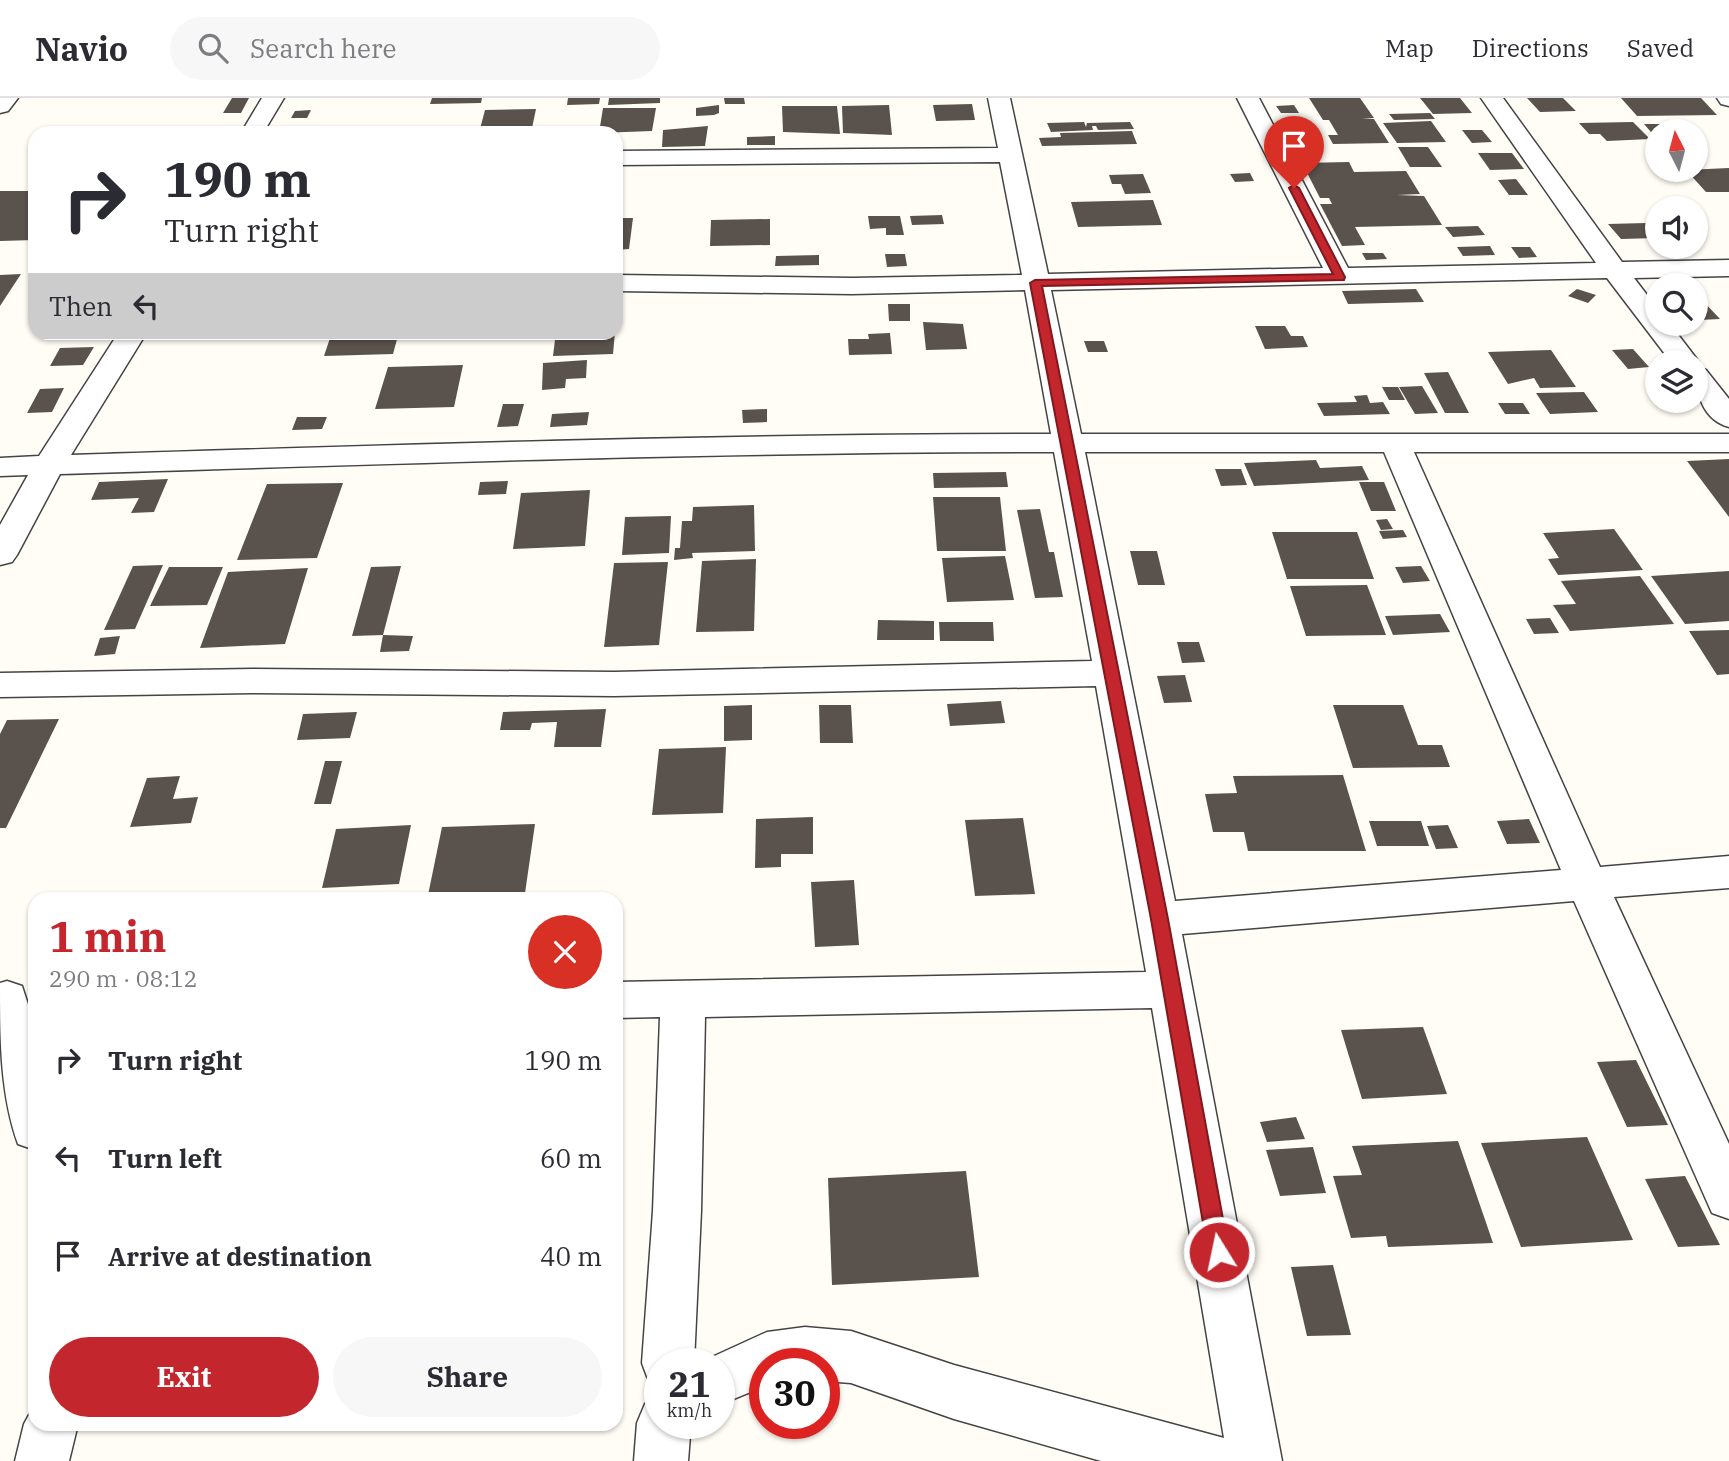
<!DOCTYPE html>
<html lang="en">
<head>
<meta charset="utf-8">
<style>
  body { margin:0; font-family:"IBM Plex Serif",serif; background:#f7f7f7; color:#2b2b33; height:100vh; display:flex; flex-direction:column; font-size:26px; white-space:nowrap }
  * { box-sizing:border-box; margin:0 }
  p { font-size:23px; color:#7c7c81 }
  .icon { flex:none; width:38px; height:38px; fill:none; stroke:currentColor; stroke-width:2; stroke-linecap:round; stroke-linejoin:round }
  .map { position:relative; flex:1; overflow:hidden }
  .sheet { position:absolute; left:28px; top:794px; width:595px; height:539px; display:flex; flex-direction:column; background:#fff; border-radius:21px; box-shadow:0 2px 5px #0004 }
  .sheet>* { flex:none }
  .guide { position:absolute; left:28px; top:28px; width:595px; height:214px; border-radius:21px; box-shadow:0 2px 5px #0004; background:#fff; color:#2b2b33; overflow:hidden }
  .needle { width:46px; rotate:354deg }
  .tools { position:absolute; left:1645px; top:21px; display:grid; gap:14px }
  .tools a { display:grid; place-items:center; width:63px; height:63px; border-radius:50%; background:#fff; box-shadow:0 2px 5px #0004; font-size:35px }
  .speed { position:absolute; left:644px; top:1250px; display:flex; gap:14px; font-size:35px; font-weight:700; text-align:center }
  .speed>* { display:grid; place-content:center; width:91px; height:91px; border-radius:50%; background:#fff; box-shadow:0 2px 5px #0004; line-height:1 }
  .speed small { font-size:18px; font-weight:400 }
  .speed .limit { border:10px solid #d22; background:#fff; color:#111 }
  .pin { position:absolute; display:grid; place-items:center; width:60px; height:60px; color:#fff; margin:-72px -30px; border-radius:50% 50% 50% 0; rotate:-45deg; box-shadow:0 0 7px #0007 }
  .pin .icon { rotate:45deg }
  .me { position:absolute; width:77px; margin:-38px; rotate:350deg; stroke-linejoin:round; filter:drop-shadow(0 0 5px #0008) }
  .turn { display:flex; align-items:center; gap:24px; height:147px; padding:0 21px; font-size:32px }
  .turn .icon { width:91px; height:91px; stroke-width:2.5 }
  .turn b { display:block; font-size:49px; line-height:60px }
  .then { display:flex; align-items:center; height:66px; padding:0 21px; background:#0003; gap:14px; font-size:26px }
  .round { display:grid; place-items:center; flex:none; width:74px; height:74px; border-radius:37px; background:#f7f7f7 }
  .headline { display:flex; align-items:center; justify-content:space-between; height:119px; padding:0 21px }
  h1 { font-size:42px; font-weight:700; line-height:52px; color:#c4262e }
  .primary-button { display:flex; gap:14px; margin-top:auto; padding:14px 21px }
  .primary-button a { flex:1; height:80px; border-radius:42px; background:#c4262e; color:#fff; font-size:28px; font-weight:700; line-height:80px; text-align:center }
  .primary-button a+a { background:#f7f7f7; color:#2b2b33 }
  ul { padding:0; list-style:none }
  li { display:flex; align-items:center; gap:21px; height:98px; padding:0 21px }
  li div { flex:1 }
  li b { display:block; font-size:26px }
  li em { font-style:normal }
  header { display:flex; align-items:center; gap:42px; box-sizing:border-box; height:98px; padding:0 35px; background:#fff; border-bottom:2px solid #e1e1e2 }
  header strong { font-size:33px }
  nav { display:flex; gap:38px; margin-inline-start:auto; font-size:24px }
  .search { width:490px; height:63px; background:#f7f7f7; display:flex; align-items:center; gap:18px; box-sizing:border-box; padding:0 24px; border-radius:38px; color:#7c7c81; font-size:26px }
  .map>svg:first-child { display:block }
  .building { fill:#5a524d }
  .lines { fill:none; stroke-linecap:round; stroke-linejoin:round }
  .minor-casing { stroke:#444; stroke-width:3 }
  .minor { fill:#fff; fill-rule:evenodd }
  .route { fill:#c4262e; stroke:#7f191e; stroke-width:2 }
</style>
</head>
<body>
<header>
<strong>Navio</strong>
<div class="search"><svg class="icon" aria-label="search" viewBox="0 0 24 24"><circle cx="10" cy="10" r="6"/><path d="M15 15l6 6"/></svg>Search here</div>
<nav><a>Map</a><a>Directions</a><a>Saved</a></nav>
</header>
<div class="map">
<svg width="1729" height="1363" viewBox="0 0 1729 1363">
  <rect width="100%" height="100%" fill="#fffdf5"/>
  <path class="building" d="M232,0H249L241,15H223Z
    M432,0H482L481,5L430,6Z
    M568,0H600L599,6L567,7Z
    M609,0H660V5L608,7Z
    M724,0H744L745,6H725Z
    M1309,0H1360L1374,20L1362,21H1374L1389,45L1333,46L1328,37H1338L1329,22H1323Z
    M1420,0H1460L1472,15L1433,16Z
    M1527,0H1563L1576,13L1540,14Z
    M1621,0H1701L1717,17L1637,18Z
    M972,6L975,22L936,23L933,7Z
    M719,7V15L714,17L696,18V10Z
    M889,7L892,37L843,35L842,8Z
    M1294,7L1299,15H1281L1276,8Z
    M782,8H837L840,36L783,34Z
    M603,10H656L652,33L599,35Z
    M536,11L531,35H511L512,31H480L485,12Z
    M311,12L307,20H291L295,13Z
    M1430,15L1435,21L1394,22L1389,16Z
    M1431,23L1446,44L1397,45L1383,25Z
    M1084,24L1086,29L1087,25L1130,24L1134,31L1098,32L1096,28H1092L1093,32L1051,34L1047,25Z
    M1633,24L1650,41L1607,43L1600,36H1589L1579,25Z
    M1644,26H1688L1696,33H1657V41Z
    M75,28H130L125,35H69Z
    M708,28L705,48L662,49L663,32Z
    M1462,32H1482L1492,44L1472,45Z
    M1132,33L1137,46L1042,48L1039,40L1061,39L1060,35Z
    M1289,36H1305L1311,47H1294Z
    M775,38V47H747V39Z
    M1398,49H1428L1442,69H1410Z
    M1478,55H1512L1524,71L1490,72Z
    M1349,64L1354,74L1406,73L1420,96L1397,97L1424,98L1442,127L1355,129L1365,147L1342,148L1320,106H1332L1329,100H1320L1302,65Z
    M1729,70V94H1706L1686,72Z
    M1250,75L1254,83L1235,84L1230,76Z
    M1143,76L1151,95L1125,96L1121,86H1112L1109,77Z
    M1516,81L1528,97H1509L1498,82Z
    M0,93H35V142L0,143Z
    M1153,102L1162,127L1078,129L1071,104Z
    M942,117L944,126L912,127L910,118Z
    M868,118H900L904,137H886V130L870,131Z
    M616,120H633L629,151L616,152Z
    M770,121V147L710,148L711,122Z
    M1646,125L1657,140L1621,141L1608,126Z
    M1478,128L1485,137L1453,139L1445,129Z
    M1490,148L1495,157L1463,158L1457,149Z
    M1511,149H1530L1537,159L1519,160Z
    M1362,155H1383L1387,161L1366,162Z
    M885,156H905L907,168L887,169Z
    M819,157V167L775,168L776,158Z
    M21,176L0,208V177Z
    M1416,191L1424,204L1348,206L1342,193Z
    M1577,191L1596,197L1588,205L1568,198Z
    M1696,203H1703L1720,221L1699,222Z
    M888,206H910V223H889Z
    M923,224L963,226L967,251L926,252Z
    M1255,228H1285L1291,238H1303L1308,249L1265,251Z
    M332,234H399L393,256L324,258Z
    M556,234H615L613,256L553,258Z
    M890,235L892,256L849,257L848,241H869L868,236Z
    M1084,243H1104L1108,254H1088Z
    M94,249L83,267L50,268L60,250Z
    M1633,251L1649,269L1628,271L1612,252Z
    M1551,252L1576,289L1540,290L1534,280L1508,286L1488,254Z
    M587,262L586,280L566,281L565,290L542,292L543,265Z
    M463,267L454,309L375,311L388,269Z
    M1448,274L1469,315H1445L1424,275Z
    M1422,288L1438,315L1415,316L1399,289Z
    M1382,289H1398L1405,302H1389Z
    M64,290L52,314L27,315L40,291Z
    M1584,294L1598,314L1550,316L1536,295Z
    M1367,297L1370,305L1383,304L1390,316L1324,318L1317,305L1357,304L1354,298Z
    M1498,305H1523L1530,316H1505Z
    M503,306H524L518,328L497,329Z
    M767,311V324L743,325L742,312Z
    M589,314L587,327L550,329L552,316Z
    M297,319H327L322,331L292,332Z
    M1729,361V419L1687,363Z
    M1316,362L1320,370L1362,368L1369,382L1254,388L1244,365Z
    M1215,371H1241L1247,387L1221,388Z
    M1006,374L1008,389L934,390L933,375Z
    M168,381L154,414L131,415L139,400L91,402L99,384Z
    M508,383L506,396L478,397L480,384Z
    M1359,384H1384L1396,413H1371Z
    M343,385L317,460L237,462L267,386Z
    M590,392L585,448L513,451L521,395Z
    M933,399H1000L1006,453H937Z
    M754,407L755,453L692,455L693,460L674,462L675,450H680L682,423H692L693,409Z
    M1040,411L1049,454H1054L1063,499L1035,500L1017,412Z
    M671,418L669,455L622,457L625,419Z
    M1387,421L1393,431L1381,432L1376,422Z
    M1614,431L1643,472L1558,477L1548,461L1559,460L1543,435Z
    M1403,432L1407,439L1383,441L1379,433Z
    M1272,434H1357L1374,481H1287Z
    M1130,453H1157L1165,487H1138Z
    M1005,458L1014,502L947,504L942,460Z
    M756,461L754,533L696,534L702,463Z
    M668,464L659,547L604,549L614,465Z
    M163,467L135,531L104,532L133,468Z
    M401,468L383,537L413,538L409,553L380,554L383,537L352,538L371,469Z
    M1421,468L1430,483L1403,485L1395,469Z
    M169,469H223L207,507L150,508Z
    M308,470L285,546L200,550L228,474Z
    M1729,473V523L1685,526L1651,478Z
    M1640,478L1674,526L1570,533L1553,507L1576,506L1561,483Z
    M1367,487L1386,537L1306,538L1290,488Z
    M1440,516L1450,534L1393,537L1385,518Z
    M1550,520L1559,535L1534,536L1526,521Z
    M878,522L934,523V542H877Z
    M939,524H993L994,543H940Z
    M1729,532V576L1717,577L1689,533Z
    M120,538L115,556L94,558L100,540Z
    M1177,544H1199L1205,564L1182,565Z
    M1185,577L1192,604L1164,605L1157,578Z
    M1001,603L1005,625L950,628L947,606Z
    M752,607V642L724,643V608Z
    M819,607H851L853,645H820Z
    M1333,607H1403L1418,647H1442L1450,669L1353,670Z
    M606,611L601,649H554L557,624L532,625L530,632H500L503,614Z
    M357,614L350,640L297,642L303,616Z
    M59,621L6,730H0V636L7,622Z
    M726,649L723,715L652,717L659,651Z
    M325,663H342L331,706H314Z
    M1343,677L1366,753H1248L1244,734H1213L1205,696L1237,695L1233,678Z
    M180,678L173,701L198,699L191,725L130,729L147,680Z
    M813,719V756H781V769L755,770L756,721Z
    M1023,720L1035,796L975,798L965,722Z
    M1529,721L1540,745L1507,746L1497,723Z
    M1369,723H1421L1429,748H1377Z
    M535,726L524,802H427L442,729Z
    M411,727L399,786L322,790L336,731Z
    M1448,727L1458,750L1436,751L1427,728Z
    M854,782L859,847L815,849L811,784Z
    M1423,929L1447,996L1362,1001L1341,932Z
    M1636,962L1668,1027L1627,1029L1597,964Z
    M1296,1019L1305,1041L1267,1044L1260,1024Z
    M1587,1039L1633,1142L1521,1149L1481,1045Z
    M1458,1043L1493,1145L1388,1149L1386,1138L1351,1140L1333,1078L1362,1077L1352,1048Z
    M1313,1049L1326,1095L1280,1098L1266,1052Z
    M966,1073L979,1179L832,1187L828,1080Z
    M1685,1078L1720,1147L1678,1149L1645,1081Z
    M1333,1167L1351,1237L1307,1238L1291,1169Z"/>
  <g class="lines">
    <g class="minor-casing">
      <path id="minor" d="M0,0H18L8,13L0,15Z
        M262,0H284L263,35H241Z
        M988,0H1010L1048,176L1323,170L1237,0H1259L1348,170L1596,165L1481,0H1503L1622,164L1729,162V178L1634,180L1657,210V226H1670L1699,264L1696,269V264H1671L1607,180L1051,192L1081,336H1729V354H1414L1600,769L1729,758V790L1614,799L1729,1046V1121L1712,1115L1574,803L1182,836L1282,1363H1101L954,1321L851,1285L824,1283V1265H765V1288L719,1307V1265H699L767,1234L805,1229L851,1233L954,1267L1224,1340L1152,910L705,919L701,1113L694,1265H660V1288L649,1284L642,1265L653,1113L660,919L616,920V884L1146,874L1096,588L614,598L253,595L0,599V575L253,571L614,574L1092,563L1054,354C723,354 391,366 60,376L17,457L12,464L0,467V427L28,377L0,378V360L39,358L119,234H147L71,357C397,347 724,336 1051,336L1025,192L852,196L616,193V177L852,180L1022,177L1000,64L616,67V53L998,50ZM1085,354H1384L1561,772L1175,803Z
        M1717,0H1729V8L1721,6Z
        M1696,269L1706,272L1729,301V329C1702,322 1695,293 1696,269Z
        M7,883L22,888L35,928V1052L18,1046C0,996 0,939 0,885Z
        M660,1300V1325H691L688,1363H634L637,1325L645,1306Z
        M35,1306V1326H78L69,1363H15L24,1326Z"/>
    </g>
    <use href="#minor" class="minor"/>
  </g>
  <path class="route" d="M1294,87L1299,90L1345,179L1344,182L1042,188L1168,821L1229,1154L1226,1161L1219,1164L1211,1161L1208,1154L1151,821L1030,185L1035,182L1333,176L1289,90Z"/>
</svg>
<div class="tools">
<a><svg class="needle" viewBox="-14 -14 28 28"><path d="M0-13l5 13h-10z" fill="#e53935"/><path d="M0 13l5-13h-10z" fill="#7c7c81"/></svg></a>
<a><svg class="icon" aria-label="sound" viewBox="0 0 24 24"><path d="M4 9h4l5-4v14l-5-4H4zM17 9q2 3 0 6"/></svg></a>
<a><svg class="icon" aria-label="search" viewBox="0 0 24 24"><circle cx="10" cy="10" r="6"/><path d="M15 15l6 6"/></svg></a>
<a><svg class="icon" aria-label="layers" viewBox="0 0 24 24"><path d="M12 4l9 5-9 5-9-5zM3 14l9 5 9-5"/></svg></a>
</div>
<div class="speed"><div>21<small>km/h</small></div><div class="limit">30</div></div>
<div class="pin" style="left:1294px;top:90px;background:#d93025"><svg class="icon" aria-label="arrive" viewBox="0 0 24 24"><path d="M6 21V4h12l-3 4 3 4H6"/></svg></div>
<svg class="me" style="left:1219px;top:1154px" viewBox="-20 -20 40 40"><circle r="17" fill="#c4262e" stroke="#fff" stroke-width="3"/><path d="M0-11L8 9 0 5-8 9z" fill="#fff"/></svg>
<div class="guide">
<div class="turn"><svg class="icon" aria-label="right" viewBox="0 0 24 24"><path d="M7 20v-9h11M14 6l5 5-5 5"/></svg><div><b>190 m</b>Turn right</div></div>
<div class="then">Then<svg class="icon" aria-label="left" viewBox="0 0 24 24"><path d="M17 20v-9H6M10 6l-5 5 5 5"/></svg></div>
</div>
<section class="sheet">
<div class="headline"><div><h1>1 min</h1><p>290 m · 08:12</p></div><a class="round" style="background:#d93025;color:#fff"><svg class="icon" aria-label="close" viewBox="0 0 24 24"><path d="M6 6l12 12M18 6L6 18"/></svg></a></div>
<ul>
<li><svg class="icon" aria-label="right" viewBox="0 0 24 24"><path d="M7 20v-9h11M14 6l5 5-5 5"/></svg><div><b>Turn right</b></div><em>190 m</em></li>
<li><svg class="icon" aria-label="left" viewBox="0 0 24 24"><path d="M17 20v-9H6M10 6l-5 5 5 5"/></svg><div><b>Turn left</b></div><em>60 m</em></li>
<li><svg class="icon" aria-label="arrive" viewBox="0 0 24 24"><path d="M6 21V4h12l-3 4 3 4H6"/></svg><div><b>Arrive at destination</b></div><em>40 m</em></li>
</ul>
<div class="primary-button"><a>Exit</a><a>Share</a></div>
</section>
</div>
</body>
</html>
